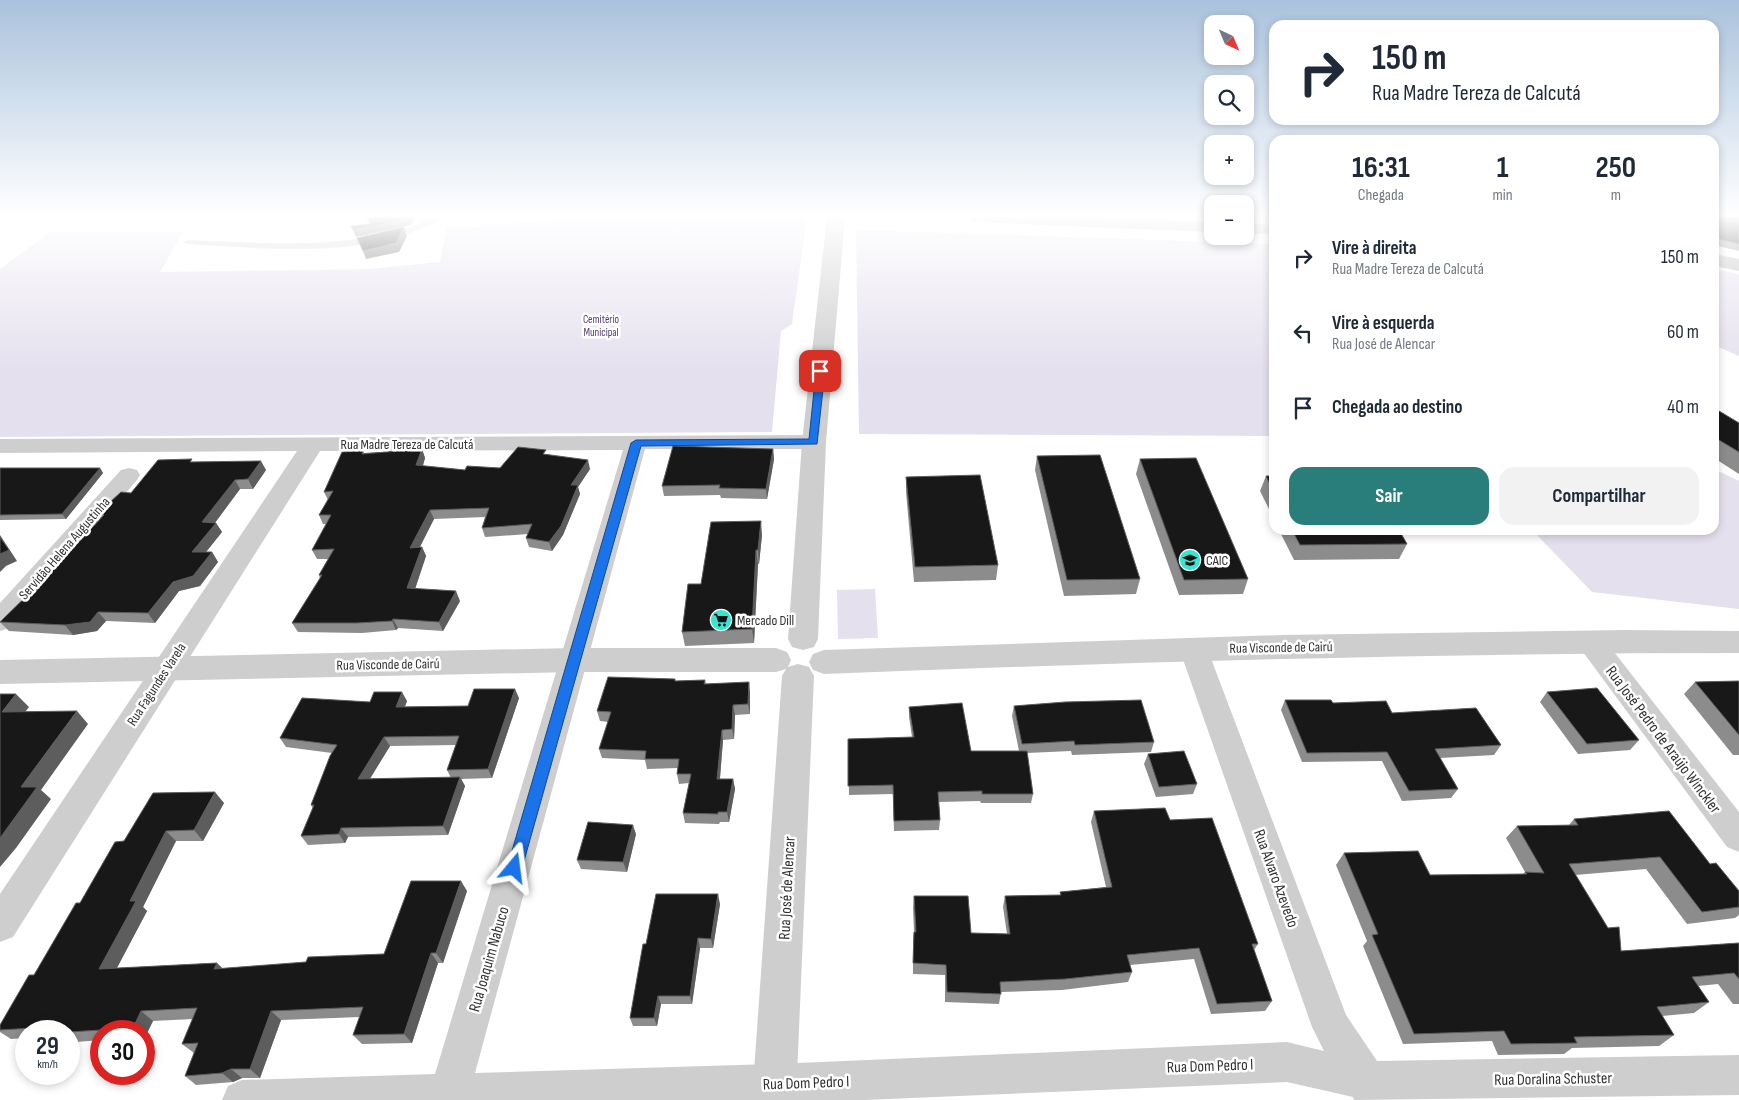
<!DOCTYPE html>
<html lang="pt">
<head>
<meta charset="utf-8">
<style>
  body { margin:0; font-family:"Sofia Sans Condensed",sans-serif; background:#f2f2f3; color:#1f2937; height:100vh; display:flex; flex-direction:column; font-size:19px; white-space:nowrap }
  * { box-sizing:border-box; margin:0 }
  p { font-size:16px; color:#747a83 }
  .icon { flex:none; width:28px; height:28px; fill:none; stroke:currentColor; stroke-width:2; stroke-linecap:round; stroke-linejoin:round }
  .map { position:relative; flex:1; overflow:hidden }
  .drawer { position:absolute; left:1269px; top:135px; width:450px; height:400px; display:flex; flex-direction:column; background:#fff; border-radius:15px; box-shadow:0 2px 8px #0003 }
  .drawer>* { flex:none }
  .hud { position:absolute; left:1269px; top:20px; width:450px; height:105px; border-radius:15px; box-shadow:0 2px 8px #0003; background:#fff; color:#1f2937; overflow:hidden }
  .needle { width:32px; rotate:136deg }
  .buttons { position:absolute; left:1204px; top:15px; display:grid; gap:10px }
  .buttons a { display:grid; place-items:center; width:50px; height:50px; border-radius:10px; background:#fff; box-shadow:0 2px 8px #0003; font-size:25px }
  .speed { position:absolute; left:15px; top:1020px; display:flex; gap:10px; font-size:25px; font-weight:700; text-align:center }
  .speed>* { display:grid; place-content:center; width:65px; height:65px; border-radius:50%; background:#fff; box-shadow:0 2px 8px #0003; line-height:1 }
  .speed small { font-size:12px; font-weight:400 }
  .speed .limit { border:8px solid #d22; background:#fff; color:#111 }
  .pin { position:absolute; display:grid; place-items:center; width:42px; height:42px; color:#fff; margin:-21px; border-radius:10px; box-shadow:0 2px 8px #0006 }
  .me { position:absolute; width:55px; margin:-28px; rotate:16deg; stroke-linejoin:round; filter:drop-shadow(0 0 4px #0008) }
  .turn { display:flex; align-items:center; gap:18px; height:105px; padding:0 20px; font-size:22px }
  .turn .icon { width:65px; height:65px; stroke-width:2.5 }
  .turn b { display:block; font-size:35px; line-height:42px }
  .eta { display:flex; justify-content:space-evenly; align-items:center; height:85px; text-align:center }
  .eta b { font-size:30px; font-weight:700; line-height:35px }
  .button { display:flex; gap:10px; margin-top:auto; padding:10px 20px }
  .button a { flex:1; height:58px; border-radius:15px; background:#297e7c; color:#fff; font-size:20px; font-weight:700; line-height:58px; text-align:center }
  .button a+a { background:#f2f2f3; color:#1f2937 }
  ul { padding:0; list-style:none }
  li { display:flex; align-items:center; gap:15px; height:75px; padding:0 20px }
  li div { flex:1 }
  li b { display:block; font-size:19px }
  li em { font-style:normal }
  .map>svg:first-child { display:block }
  .green { fill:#e5e0ee }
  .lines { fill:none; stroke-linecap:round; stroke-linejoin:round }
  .path { stroke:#c5c5c5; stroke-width:2.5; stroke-dasharray:2 2; stroke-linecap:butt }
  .service { fill:#cecece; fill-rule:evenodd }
  .minor { fill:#cecece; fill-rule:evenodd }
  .tertiary { fill:#cecece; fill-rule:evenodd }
  .secondary { fill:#bbb; fill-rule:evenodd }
  .wall { fill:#8c8c8c; fill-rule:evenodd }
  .shaded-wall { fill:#5d5d5d }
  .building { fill:#181818; stroke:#5d5d5d }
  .route { fill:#1a73e8; stroke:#114b97 }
  .labels { text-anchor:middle; stroke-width:5; stroke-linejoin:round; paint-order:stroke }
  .far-park-label { font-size:11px; fill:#553d6e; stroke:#fff }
  .street-label { font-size:14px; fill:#313131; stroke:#fff }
  .poi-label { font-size:14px; fill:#313131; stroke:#fff; text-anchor:start }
  .near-street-label { font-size:16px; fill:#313131; stroke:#fff }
</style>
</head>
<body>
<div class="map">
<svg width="1739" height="1100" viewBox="0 0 1739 1100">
  <rect width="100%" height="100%" fill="#fff"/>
  <path class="green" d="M807,217L792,324L781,331L772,432L0,437V269L51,232H183L160,272L368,269L440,262L447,228L582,218Z
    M856,230L1274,244V436L859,434Z
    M1714,269L1739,274V356L1714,345Z
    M1714,469L1739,481V609L1592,592L1532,530H1714Z
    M875,589L878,638L838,639L837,590Z"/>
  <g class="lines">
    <path class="path" d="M674,228L677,217"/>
    <path class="service" d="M436,217H446C439,223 427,226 418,230C345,258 263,248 187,244L183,242L187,240C272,243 357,252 436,217Z"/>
    <path class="minor" d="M814,435L822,437L825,442L822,447L814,449H645L475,1073L775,1064L1287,1042L1324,1051L1312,1027L1179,648L1183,641L1193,638L1203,641L1207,648L1346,1015L1377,1061L1739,1055V1095L1354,1100L1353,1097L1287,1082L865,1100H222L228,1086L242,1080L435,1074L623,450L320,451L13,937L0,942V894L297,451L0,453V439Z
      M129,468L137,470L140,475L137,480L10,628L0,631V603L121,470Z
      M1590,631L1600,634L1739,812V852L1727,847L1580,648L1576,641L1580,634Z"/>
    <path class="tertiary" d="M827,217H845L826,442L818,639L814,647L803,650L792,647L788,639L802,442Z
      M1625,630L1739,631V653C1434,653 1129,662 824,674L813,670L809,662L813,654L824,650L1282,635Z
      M574,648H776L787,652L791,660L788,667L798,664L809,667L814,676L796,1100H752L782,676L786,669L776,672H574L0,684V660Z"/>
    <path class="secondary" d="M968,217H1093L1212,222V232L977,222L971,221Z
      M1245,223L1274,224V234L1245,233Z
      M1714,254L1739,259V271L1714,266Z"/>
  </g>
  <path class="wall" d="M1714,217H1739V251L1714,245Z
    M1714,408L1739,423V474L1714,458Z
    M422,449L425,458L423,466L465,470L500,468L547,454L590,469L578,487L580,494L563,535L552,551L529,547L526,538L528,534L485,537L482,528L485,517L434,519L419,547H422L426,556L415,589L460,601L443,631L398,628L396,630L362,633L298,632L292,623L320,579L319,575L328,559H317L312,550L326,524H323L319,515L328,500L324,492L363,451L364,453Z
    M773,449L774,459L767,499L721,498L720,495L664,496L662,486Z
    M1037,456L1140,579L1136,594L1064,596L1035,470Z
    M1140,459L1248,579L1243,594L1179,595L1136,474Z
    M194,462L266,470L253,489H240L215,523H216L222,532L206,552H212L218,562L200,586L179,591L155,623L106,621L97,631L73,635L9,631L0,622L46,577L100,518L97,514L131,493Z
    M0,468H100L103,473L66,519L0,520Z
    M1266,476H1274V519L1260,491Z
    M906,477L998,565L996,580L914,582L906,492Z
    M1279,530H1399L1407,544L1399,559L1294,560Z
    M762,535L759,564H758L754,643L685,646L682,632L701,584Z
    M705,680L706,684L750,692V714L735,715L734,739L723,740L720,779H733L735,789L729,822H720L719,824L685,823L683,813L689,783L679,784L677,774L678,768L647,769L645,760L602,758L599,749L608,722L600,721L597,711L676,681Z
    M1739,681V755H1733L1684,694L1695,682Z
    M1547,692L1639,740L1630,750L1578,754L1540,702Z
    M519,698L492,778L461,779L465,786L448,835L348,837L345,843L308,845L301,836L313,808L311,805L332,753L286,747L280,738L370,702L407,701L405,707L468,706ZM456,745L447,770L451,778L370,779L390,746Z
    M1285,700L1333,703L1392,713L1501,745L1494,755L1440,758L1458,789L1451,798L1402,801L1382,761L1302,762L1281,710Z
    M1014,706L1154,742L1151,752L1072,755L1071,751L1027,753L1033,794L1031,803H981L980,801L939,802L940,820L939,830L894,831L893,794L849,795L848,739L912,737L909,717V707L971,751H1019L1012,716Z
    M1148,754L1197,784L1193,794L1156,797L1144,764Z
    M224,803L203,841H176L143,907L147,911L117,968L217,963L223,969L306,962L384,954L467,891L443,963H438L412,1043L362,1044L353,1035L360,1017L281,1020L260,1078H242L233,1082L196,1085L185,1076L194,1053L182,1044L193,1019L153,1021L145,1037L144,1038V1031H101V1040L76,1042L69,1037V1031H26V1038L11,1039L0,1032V1025L34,975L80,903L124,841Z
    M1094,811L1170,820L1258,944L1254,950L1272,1001L1265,1011L1211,1014L1194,959L1130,965L1132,972L1128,982L1062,990L1001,992L999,1004L945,1002V975L913,974V943L914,932L913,907L914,896L971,933L1007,934L1003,907L1005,896L1060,895V892L1106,887L1091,822Z
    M1574,819L1710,864L1739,891V915L1735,918L1687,924L1646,869L1575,875L1621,951L1739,943V1004H1733L1718,984L1698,986L1709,1002L1694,1013L1662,1016L1674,1035L1659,1046L1572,1048L1564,1054L1498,1055L1492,1041L1403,1044L1363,946L1367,941L1336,865L1344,853L1430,875L1523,874L1525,872L1506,838L1517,826L1569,825Z
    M636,834L627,872L581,869L577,860Z
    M720,904L713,948H700L692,1004H661L657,1026H633L630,1018L646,944Z"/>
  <path class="shaded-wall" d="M410,217H414V219L412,224L406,226L356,237L353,230Z
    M404,227L407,236L399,252L366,259L363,251Z
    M422,449L425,458L420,474L416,465Z
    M773,449L774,459L767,499L766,489Z
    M588,460L590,469L578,487L580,494L563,535L552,551L549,542L571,485Z
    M261,461L266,470L253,489L248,479Z
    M100,468L103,473L66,519L62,514Z
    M235,480L240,489L208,532L202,522Z
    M430,510L434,519L415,557L410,548Z
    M761,521L762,535L759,564L758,550Z
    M216,523L222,532L198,562L192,552Z
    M0,535L17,561L6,566L0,572Z
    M422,547L426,556L412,598L407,588Z
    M756,550L758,564L754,643L752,629Z
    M212,552L218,562L200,586L179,591L155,623L148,613L173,582Z
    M456,591L460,601L443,631L439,622Z
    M98,612L106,621L97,631L73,635L65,625Z
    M393,619L398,628L396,630L392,621Z
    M749,682L750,692V714L748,704Z
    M515,689L519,698L492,778L488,769Z
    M402,692L407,701L401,716L396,707Z
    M16,694L29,707L15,725L2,712Z
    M733,705L735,715L734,739L732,729Z
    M77,711L88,724L41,790L51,799L16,848L0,867V838L21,787Z
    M722,730L723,740L719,789L717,779Z
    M384,737L390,746L364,788L358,779Z
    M460,777L465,786L448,835L443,826Z
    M733,779L735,789L729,822L727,812Z
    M215,792L224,803L203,841L194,830Z
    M633,825L636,834L627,872L623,862Z
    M341,828L348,837L345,843L339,834Z
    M166,831L176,841L143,907L147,911L111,979L99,969L130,901Z
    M461,881L467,891L443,963L436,953Z
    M718,894L720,904L713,948L711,939Z
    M698,938L700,948L692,1004L690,996Z
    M431,953L438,963L412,1043L404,1034Z
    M217,963L227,973L214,969Z
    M658,996L661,1004L657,1026L654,1018Z
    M141,1011L153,1021L145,1037H144V1031H137L133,1028Z
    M271,1011L281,1020L260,1078L250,1069Z
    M231,1069L242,1078L233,1082L222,1073Z"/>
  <path class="building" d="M367,217H410L403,220L353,230L351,226L370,224Z
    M1714,217H1739V244L1714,238Z
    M404,227L396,243L363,251L357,238Z
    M1714,408L1739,423V452L1714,437Z
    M673,446L773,449L766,489L719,488L720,485L662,486Z
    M518,447L546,450L543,454L588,460L571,485H578L561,526L549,542L526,538L532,524L482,528L489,508L430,510L410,548L422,547L407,588L456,591L439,622L393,619L392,621L357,623H292L322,575H319L334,549L312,550L331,515H319L333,491L324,492L342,452L363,451L362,454L422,449L416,465L465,470L467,466L500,468Z
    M1100,455L1140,579L1067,580L1037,456Z
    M1196,458L1248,579L1184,580L1140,459Z
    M192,459L190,462L261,461L248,479L235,480L202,522L216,523L192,552H212L193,576L173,582L148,613L98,612L90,622L65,625L0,622L46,577L104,515L97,514L121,492L131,493L158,460Z
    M0,468H100L62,514L0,515Z
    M980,475L998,565L915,567L906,477Z
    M1266,476H1274V493Z
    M761,521L758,550H756L752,629L682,632L688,584H701L711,522Z
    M1292,530H1399L1407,544L1300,545Z
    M0,537L9,550L0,554Z
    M608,677L675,679V681L705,680L704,684L749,682L748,704L733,705L732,729L722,730L717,779H733L727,812H718V814L683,813L691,774H677L679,759H645L646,751L599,749L611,712L597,711Z
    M1739,681V735L1695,682Z
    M1597,688L1639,740L1587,744L1547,692Z
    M474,689H515L488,769L447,770L459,736L384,737L358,779L460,777L443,826L341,828L339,834L301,836L314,805H311L330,756L337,745L280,738L302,698L370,702L374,692H402L396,707L468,706Z
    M0,694H16L2,712L77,711L21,787H37L0,838Z
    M1141,700L1154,742L1075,745L1074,741L1022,744L1014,706L1065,702Z
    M1285,700H1331L1333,703L1386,701L1392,713L1476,708L1501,745L1435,749L1458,789L1409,791L1387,752L1307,753Z
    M962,703L971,751H1027L1033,794H982V791L938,792L940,820L894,821L893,785L848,786V739L914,737L909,707Z
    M1184,751L1197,784L1159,787L1148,754Z
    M215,792L194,830L166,831L130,901H136L99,969L217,963L214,969L306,962L308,957L384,954L411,881H461L436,953H431L404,1034L353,1035L363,1007L271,1011L250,1069H231L222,1073L185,1076L198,1043L182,1044L197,1008L141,1011L133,1028L69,1032V1031H63L66,1026L0,1030V1025L29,975H34L76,903H80L115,842L124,841L153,793Z
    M1165,808L1170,820L1212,818L1258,944H1252L1272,1001L1217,1004L1199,948L1127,955L1132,972L1065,979L1000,982L1001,994L947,992L946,965L913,963L914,932H916L914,896H968L971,933L1010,934L1005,896L1061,895L1060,892L1112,887L1094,811Z
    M1669,811L1710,864L1716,863L1739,891V907L1702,912L1660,857L1569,864L1608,928L1619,927L1621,951L1739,943V979L1734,973L1692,977L1709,1002L1657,1007L1674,1035L1574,1037L1577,1043L1511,1044L1504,1031L1414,1034L1372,935L1378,934L1344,853L1418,851L1430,875L1527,874L1525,872L1544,873L1517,826L1578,825L1574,819Z
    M588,822L633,825L623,862L577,860Z
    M656,894H718L711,939L698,938L690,996H658L654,1018H630L643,944H646Z"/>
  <linearGradient id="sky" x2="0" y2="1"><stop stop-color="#aac2dd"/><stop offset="0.58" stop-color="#fff"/><stop offset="1" stop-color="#fff" stop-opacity="0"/></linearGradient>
  <rect width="1739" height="371" fill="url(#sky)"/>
  <path class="route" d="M820,368L825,371L817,444L641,446L522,868L520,873L514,875L509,873L507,868L631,443L636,440L809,439L816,371Z"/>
  <defs>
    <g id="school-disc" transform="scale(1.125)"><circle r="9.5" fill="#35e6d1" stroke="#fff"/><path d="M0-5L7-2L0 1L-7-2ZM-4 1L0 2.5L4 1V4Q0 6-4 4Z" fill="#111"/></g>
    <g id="supermarket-disc" transform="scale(1.125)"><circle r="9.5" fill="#35e6d1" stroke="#fff"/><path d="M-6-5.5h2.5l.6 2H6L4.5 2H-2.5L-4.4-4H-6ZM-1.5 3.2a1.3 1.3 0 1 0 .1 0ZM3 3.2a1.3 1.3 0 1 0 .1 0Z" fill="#111"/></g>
  </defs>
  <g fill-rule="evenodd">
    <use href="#school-disc" x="1190" y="560"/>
    <use href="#supermarket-disc" x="721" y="620"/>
  </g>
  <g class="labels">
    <g class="far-park-label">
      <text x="601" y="323">Cemitério<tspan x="601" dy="13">Municipal</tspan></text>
    </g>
    <g class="street-label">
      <text x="407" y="449">Rua Madre Tereza de Calcutá</text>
      <text transform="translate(64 548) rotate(-49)" y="5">Servidão Helena Augustinha</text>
      <text transform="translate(1281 647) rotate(-1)" y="5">Rua Visconde de Cairú</text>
      <text transform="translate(388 664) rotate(-1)" y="5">Rua Visconde de Cairú</text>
      <text transform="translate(156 684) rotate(-57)" y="5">Rua Fagundes Varela</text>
    </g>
    <g class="poi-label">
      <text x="1206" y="565">CAIC</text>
      <text x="737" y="625">Mercado Dill</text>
    </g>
    <g class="near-street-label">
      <text transform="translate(1664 739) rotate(53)" y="6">Rua José Pedro de Araújo Winckler</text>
      <text transform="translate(1277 878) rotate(70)" y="6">Rua Alvaro Azevedo</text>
      <text transform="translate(786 888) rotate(-87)" y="6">Rua José de Alencar</text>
      <text transform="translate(488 959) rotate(-74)" y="6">Rua Joaquim Nabuco</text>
      <text transform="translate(1210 1065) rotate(-2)" y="6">Rua Dom Pedro I</text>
      <text transform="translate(1553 1078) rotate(-1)" y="6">Rua Doralina Schuster</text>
      <text transform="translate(806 1082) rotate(-2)" y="6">Rua Dom Pedro I</text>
    </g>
  </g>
</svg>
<div class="buttons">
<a><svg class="needle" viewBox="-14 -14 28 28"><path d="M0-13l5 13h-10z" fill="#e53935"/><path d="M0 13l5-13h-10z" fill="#747a83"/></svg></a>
<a><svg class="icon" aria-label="search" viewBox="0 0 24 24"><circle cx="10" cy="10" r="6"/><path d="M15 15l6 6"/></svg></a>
<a>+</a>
<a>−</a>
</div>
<div class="speed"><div>29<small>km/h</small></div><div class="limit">30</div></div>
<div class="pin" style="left:820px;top:371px;background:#d93025"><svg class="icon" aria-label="arrive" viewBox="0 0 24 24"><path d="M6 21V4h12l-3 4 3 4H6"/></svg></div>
<svg class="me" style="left:514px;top:868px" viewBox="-20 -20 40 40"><path d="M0-17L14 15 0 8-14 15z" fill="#1a73e8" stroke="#fff" stroke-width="4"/></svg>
<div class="hud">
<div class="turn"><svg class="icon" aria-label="right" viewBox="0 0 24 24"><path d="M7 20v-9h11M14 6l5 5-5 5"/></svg><div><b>150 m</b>Rua Madre Tereza de Calcutá</div></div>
</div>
<section class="drawer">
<div class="eta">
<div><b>16:31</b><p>Chegada</p></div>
<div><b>1</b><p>min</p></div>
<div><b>250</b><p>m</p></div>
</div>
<ul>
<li><svg class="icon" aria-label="right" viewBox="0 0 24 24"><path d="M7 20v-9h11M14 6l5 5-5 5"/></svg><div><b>Vire à direita</b><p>Rua Madre Tereza de Calcutá</p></div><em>150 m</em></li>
<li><svg class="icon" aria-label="left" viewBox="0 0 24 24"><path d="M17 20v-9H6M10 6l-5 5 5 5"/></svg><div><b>Vire à esquerda</b><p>Rua José de Alencar</p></div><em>60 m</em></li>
<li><svg class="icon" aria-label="arrive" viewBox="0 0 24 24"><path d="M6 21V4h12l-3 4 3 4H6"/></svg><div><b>Chegada ao destino</b></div><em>40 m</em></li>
</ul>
<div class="button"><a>Sair</a><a>Compartilhar</a></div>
</section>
</div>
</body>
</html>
